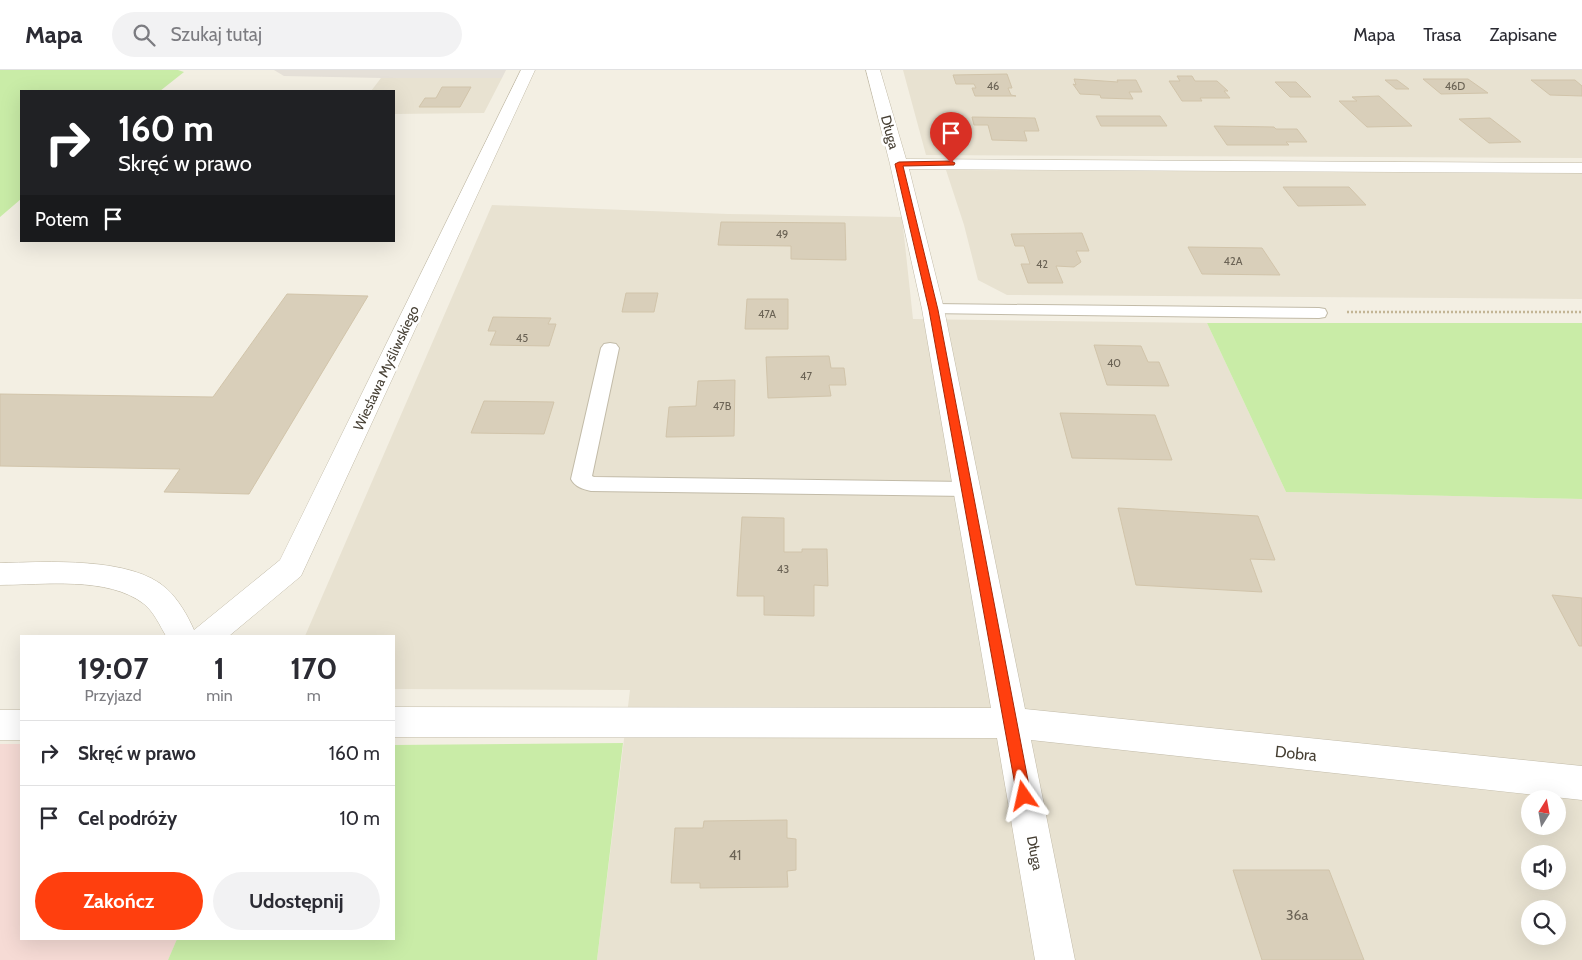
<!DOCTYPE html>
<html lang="pl">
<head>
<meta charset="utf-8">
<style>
  body { margin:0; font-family:Cabin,sans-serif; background:#f2f2f3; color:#2b2b33; height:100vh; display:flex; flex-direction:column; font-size:19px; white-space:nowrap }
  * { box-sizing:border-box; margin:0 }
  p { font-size:16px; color:#7c7c81 }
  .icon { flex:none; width:28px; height:28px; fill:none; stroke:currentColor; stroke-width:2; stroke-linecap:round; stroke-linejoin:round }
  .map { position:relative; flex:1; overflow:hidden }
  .panel { position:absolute; left:20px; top:565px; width:375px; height:305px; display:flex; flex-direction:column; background:#fff; border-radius:0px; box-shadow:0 5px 20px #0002 }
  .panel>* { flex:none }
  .hud { position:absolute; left:20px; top:20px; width:375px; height:152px; border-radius:0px; box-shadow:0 5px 20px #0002; background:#202124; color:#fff; overflow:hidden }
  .needle { width:32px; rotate:11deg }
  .controls { position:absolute; left:1521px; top:720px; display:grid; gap:10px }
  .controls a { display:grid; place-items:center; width:45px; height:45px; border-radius:50%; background:#fff; box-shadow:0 5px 20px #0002; font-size:25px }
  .pin { position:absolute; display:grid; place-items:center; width:42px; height:42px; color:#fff; margin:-51px -21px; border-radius:50% 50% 50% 0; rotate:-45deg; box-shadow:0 0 5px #0007 }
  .pin .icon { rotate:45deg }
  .me { position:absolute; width:55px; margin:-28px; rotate:349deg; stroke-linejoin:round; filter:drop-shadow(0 0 4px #0008) }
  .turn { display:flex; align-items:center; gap:18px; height:105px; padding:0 15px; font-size:22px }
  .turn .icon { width:65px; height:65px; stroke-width:2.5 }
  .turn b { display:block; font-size:35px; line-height:42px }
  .then { display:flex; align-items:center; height:48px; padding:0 15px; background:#0003; gap:10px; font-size:19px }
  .eta { display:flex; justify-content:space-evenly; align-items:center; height:85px; text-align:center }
  .eta b { font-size:30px; font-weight:700; line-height:35px }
  .cta { display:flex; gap:10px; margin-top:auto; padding:10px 15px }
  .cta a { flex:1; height:58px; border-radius:30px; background:#ff3f0e; color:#fff; font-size:20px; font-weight:700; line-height:58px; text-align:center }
  .cta a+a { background:#f2f2f3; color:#2b2b33 }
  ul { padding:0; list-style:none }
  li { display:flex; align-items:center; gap:15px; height:65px; padding:0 15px; border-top:1px solid #e1e1e2 }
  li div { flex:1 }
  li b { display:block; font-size:19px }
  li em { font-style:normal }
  header { display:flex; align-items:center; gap:30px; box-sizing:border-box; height:70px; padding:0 25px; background:#fff; border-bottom:1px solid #e1e1e2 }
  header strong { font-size:24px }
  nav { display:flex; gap:28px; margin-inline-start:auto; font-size:18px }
  .search { width:350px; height:45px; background:#f2f2f3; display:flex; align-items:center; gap:12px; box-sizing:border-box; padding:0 18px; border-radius:28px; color:#7c7c81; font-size:19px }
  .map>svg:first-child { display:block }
  .residential { fill:#e8e2d1; fill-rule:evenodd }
  .industrial { fill:#e5e0d8 }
  .medical { fill:#f6dbd5 }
  .green { fill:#c9eca7 }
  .building { fill:#d9cfba; stroke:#d1c4aa }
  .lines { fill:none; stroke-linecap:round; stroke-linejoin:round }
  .lane-casing { stroke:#c2bba8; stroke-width:2 }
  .street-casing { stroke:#c2bba8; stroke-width:1 }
  .path { stroke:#c3b595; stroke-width:2.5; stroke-dasharray:2 2; stroke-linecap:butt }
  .lane { fill:#fff; fill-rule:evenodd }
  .street { fill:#fff; fill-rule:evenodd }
  .route { fill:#ff3f0e; stroke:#a62909 }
  .labels { text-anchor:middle; stroke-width:5; stroke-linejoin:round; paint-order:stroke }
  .number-label { font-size:11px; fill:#6b6355 }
  .street-label { font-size:14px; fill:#463f33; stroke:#fff }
  .near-number-label { font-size:14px; fill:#6b6355 }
  .near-street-label { font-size:16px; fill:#463f33; stroke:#fff }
</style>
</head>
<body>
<header>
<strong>Mapa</strong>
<div class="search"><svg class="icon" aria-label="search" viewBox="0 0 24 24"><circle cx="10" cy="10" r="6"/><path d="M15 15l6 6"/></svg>Szukaj tutaj</div>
<nav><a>Mapa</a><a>Trasa</a><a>Zapisane</a></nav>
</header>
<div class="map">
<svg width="1582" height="890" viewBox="0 0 1582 890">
  <rect width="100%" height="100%" fill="#f3efe3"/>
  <path class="residential" d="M903,0H1582V88L926,85Z
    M381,8H502L484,43L394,44V21H371Z
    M946,100L1582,103V229L1007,225L978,210L964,155Z
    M492,135L728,144L902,147L913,249L1207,253L1286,422L1582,429V890H597L630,620L394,619V566H305ZM1530,729H1558V756H1530ZM1530,784H1558V811H1530ZM1530,839H1558V866H1530Z"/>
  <path class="industrial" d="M274,0H506L502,8H381L284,6Z"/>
  <path class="medical" d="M0,674H21V869H177L168,890H0Z"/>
  <path class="green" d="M0,0H178L184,2L160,21H21V129L0,147Z
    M1207,253H1582V429L1286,422Z
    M623,673L597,890H168L177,869H394V675Z"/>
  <path class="building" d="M1007,4L1012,18H1008L1011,25L1016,26H975L972,18H976L974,14H956L953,5Z
    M1177,6H1192L1195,11H1217L1228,21H1224L1230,28H1200L1202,31H1182L1169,11H1180Z
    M1074,9L1118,12L1117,10H1136L1142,22H1129L1133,29L1101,28L1100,25L1080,24L1073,14L1076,15Z
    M1423,9H1468L1488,23L1441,24Z
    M1385,10H1397L1409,19H1396Z
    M1531,10H1575L1582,16V26L1550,25Z
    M1275,12H1296L1311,27H1290Z
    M442,17H471L460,37H419L425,28H436Z
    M1379,26L1412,56L1367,57L1339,31H1357L1352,27Z
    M1096,46H1160L1167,56H1101Z
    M972,47L1035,48L1039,61H1024L1027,71L992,70L988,55H974Z
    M1490,48L1521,72L1489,73L1459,49Z
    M1214,56L1274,57L1276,59H1297L1307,72H1286L1289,75H1227Z
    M1283,117H1349L1366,135L1298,136Z
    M721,152L845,153L846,190L791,189V176L718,175Z
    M1082,163L1089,181H1076L1081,192L1074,197L1056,196L1063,213H1028L1021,194H1030L1024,176H1015L1011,164Z
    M1188,177L1262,178L1280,205L1202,204Z
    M626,223H658L654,242H622Z
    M287,224L368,226L249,424L164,422L180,399L0,396V324L213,327Z
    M747,229H788V259H745Z
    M493,247L551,248L548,254H556L549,276L490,275L496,261H488Z
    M1094,275L1141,276L1148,292H1159L1169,316L1107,315Z
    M829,286L831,298H844L846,315H829L831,326L768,328L766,287Z
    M735,310L734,366L666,367L669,337L696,336L698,311Z
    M484,331L554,332L544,364L471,363Z
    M1060,343L1155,345L1172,390L1072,388Z
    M1118,438L1258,446L1275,490L1250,489L1262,522L1136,515Z
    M742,447L784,448V482H802V479H827L828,516L814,515V546L764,545V526H737Z
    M1552,525L1582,528V576H1579Z
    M787,750V768L796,769V800L787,801L788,817L700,818V813H671L675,758H703L704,751Z
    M1233,800H1329L1364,890H1262Z"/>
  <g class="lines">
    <g class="lane-casing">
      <path id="lane" d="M933,234L1319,238L1325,239L1327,243L1325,247L1319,248L927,243L925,239L927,235Z
        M610,273L616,274L619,278L592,406L594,407L967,412L974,414L977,419L974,424L967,426L591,421C583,419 575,417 571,409L601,278L604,274Z"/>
    </g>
    <g class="street-casing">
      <path id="street" d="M521,0H535L301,506L229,566H166C160,556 154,542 144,534C108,506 43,515 0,515V493C45,492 132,486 167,519C178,529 188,546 194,560L280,490Z
        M866,0H880L906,89L1582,93V103L909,99L944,239L1025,639L1582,696V730L1031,670L1075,890H1035L997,668L394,667V637L991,638L922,239L890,94Z
        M0,640H21V670H0Z"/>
    </g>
    <path class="path" d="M1347,242H1582"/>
    <use href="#lane" class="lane"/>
    <use href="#street" class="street"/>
  </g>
  <path class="route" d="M951,91L955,93L954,95L903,96L938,240L1031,726L1029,731L1024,733L1019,731L1017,726L929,240L895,94L899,92Z"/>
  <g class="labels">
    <g class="number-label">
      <text x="993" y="20">46</text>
      <text x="1455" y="20">46D</text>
      <text x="782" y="168">49</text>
      <text x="1233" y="195">42A</text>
      <text x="1042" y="198">42</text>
      <text x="767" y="248">47A</text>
      <text x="522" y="272">45</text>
      <text x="1114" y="297">40</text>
      <text x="806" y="310">47</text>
      <text x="722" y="340">47B</text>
      <text x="783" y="503">43</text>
    </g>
    <g class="street-label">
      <text transform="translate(890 62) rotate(75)" y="5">Długa</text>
      <text transform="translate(386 298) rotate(-65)" y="5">Wiesława Myśliwskiego</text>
      <text transform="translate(1035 783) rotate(79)" y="5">Długa</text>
    </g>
    <g class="near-number-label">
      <text x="735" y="790">41</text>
      <text x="1297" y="850">36a</text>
    </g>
    <g class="near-street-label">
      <text transform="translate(1296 683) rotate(6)" y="6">Dobra</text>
    </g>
  </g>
</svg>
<div class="controls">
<a><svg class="needle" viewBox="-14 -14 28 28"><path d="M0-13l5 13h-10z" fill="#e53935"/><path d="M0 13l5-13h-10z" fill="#7c7c81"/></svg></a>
<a><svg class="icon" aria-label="sound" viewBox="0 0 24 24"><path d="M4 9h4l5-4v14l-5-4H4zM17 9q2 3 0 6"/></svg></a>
<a><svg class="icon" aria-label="search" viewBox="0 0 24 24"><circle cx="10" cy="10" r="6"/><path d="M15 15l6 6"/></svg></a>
</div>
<div class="pin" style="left:951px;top:93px;background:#d93025"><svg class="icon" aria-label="arrive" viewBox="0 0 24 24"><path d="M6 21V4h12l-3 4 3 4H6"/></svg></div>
<svg class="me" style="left:1024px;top:726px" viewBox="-20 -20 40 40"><path d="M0-17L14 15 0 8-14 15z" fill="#ff3f0e" stroke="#fff" stroke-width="4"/></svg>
<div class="hud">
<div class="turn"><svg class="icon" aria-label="right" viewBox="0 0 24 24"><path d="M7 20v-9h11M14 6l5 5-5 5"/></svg><div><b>160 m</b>Skręć w prawo</div></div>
<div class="then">Potem<svg class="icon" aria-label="arrive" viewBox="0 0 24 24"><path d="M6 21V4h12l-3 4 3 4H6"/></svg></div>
</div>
<section class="panel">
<div class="eta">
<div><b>19:07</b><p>Przyjazd</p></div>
<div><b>1</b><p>min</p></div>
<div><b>170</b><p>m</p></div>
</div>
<ul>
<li><svg class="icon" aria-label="right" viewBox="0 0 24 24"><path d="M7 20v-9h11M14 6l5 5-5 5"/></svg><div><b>Skręć w prawo</b></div><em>160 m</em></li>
<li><svg class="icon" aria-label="arrive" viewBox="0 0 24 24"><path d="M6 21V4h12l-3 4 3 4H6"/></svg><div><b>Cel podróży</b></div><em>10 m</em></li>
</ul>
<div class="cta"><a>Zakończ</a><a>Udostępnij</a></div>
</section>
</div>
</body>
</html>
